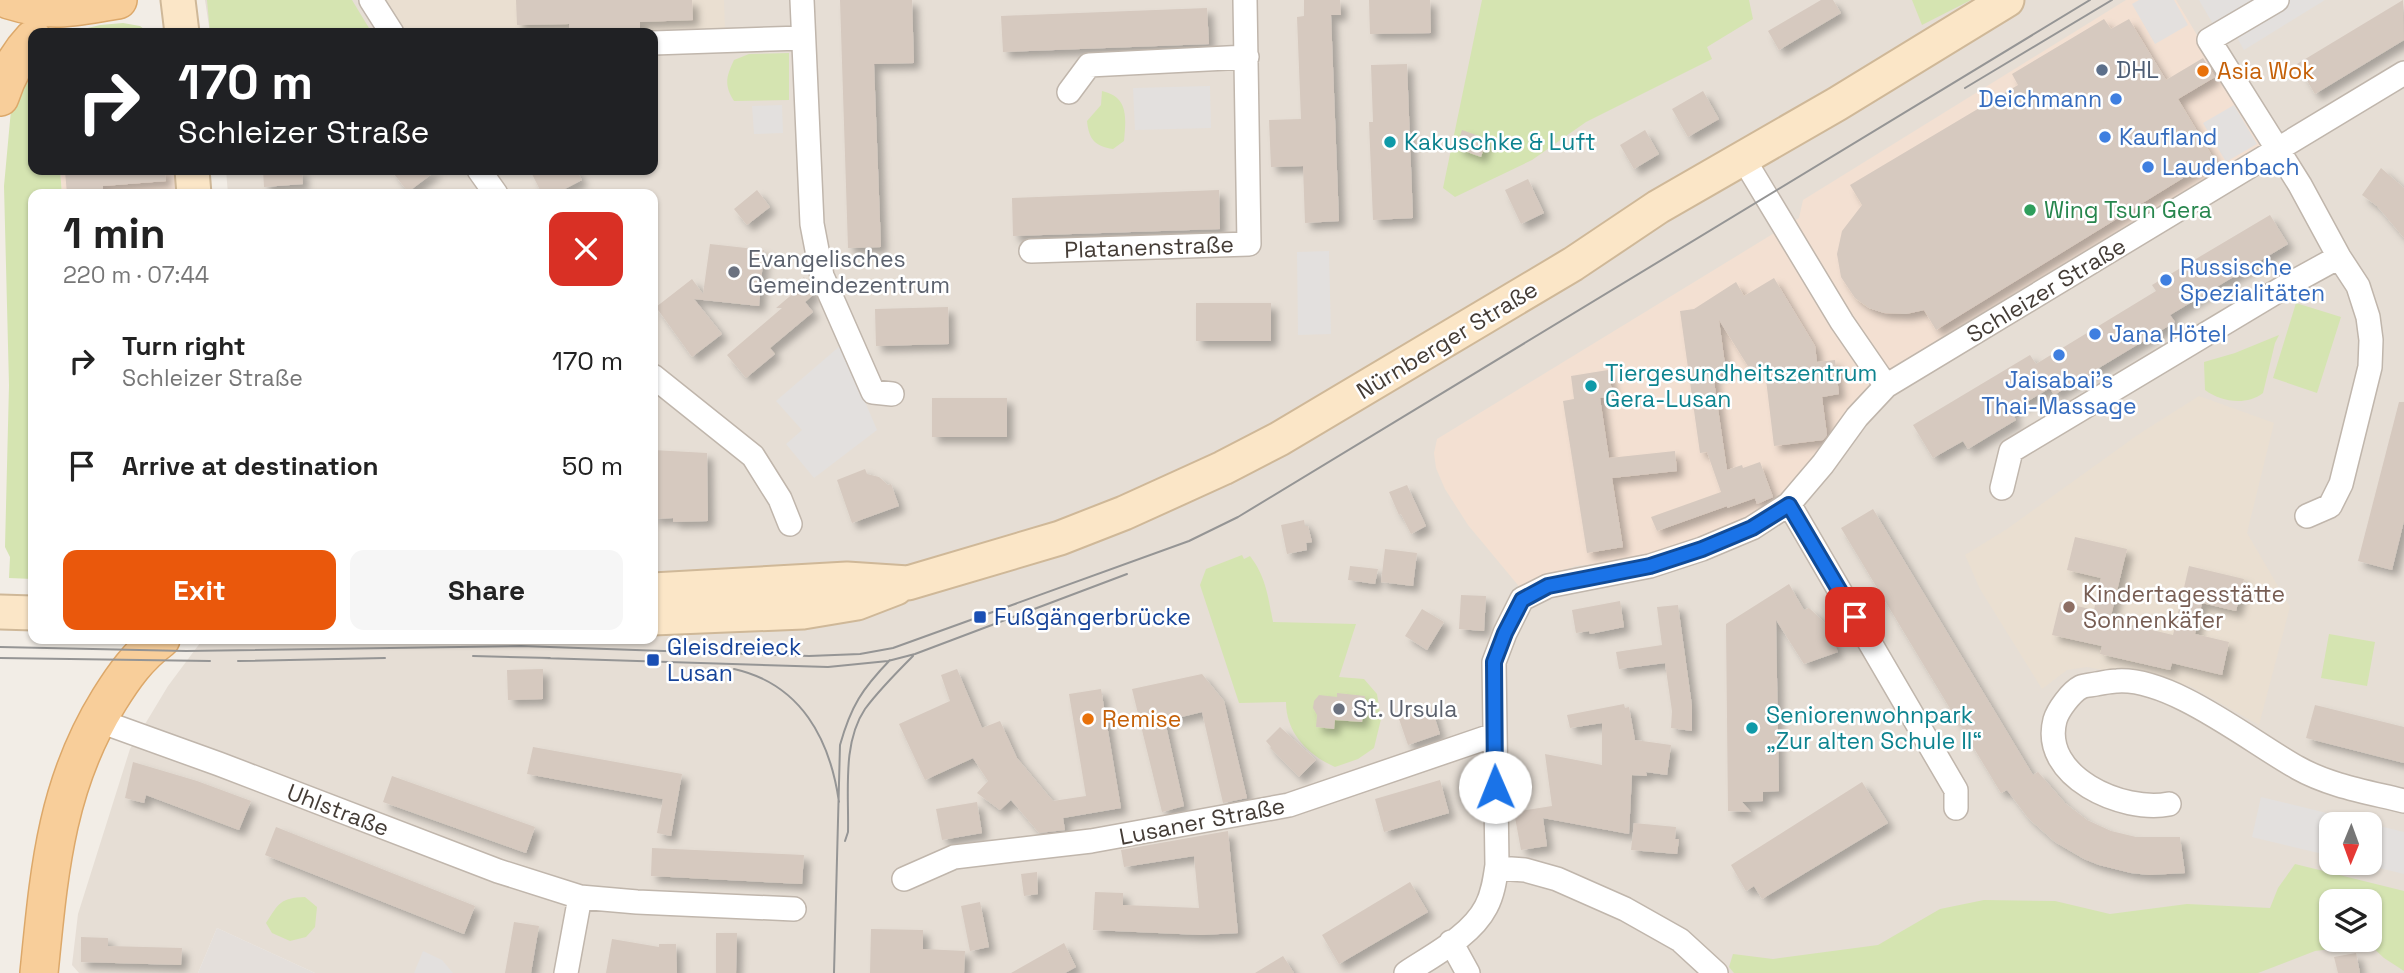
<!DOCTYPE html>
<html lang="en">
<head>
<meta charset="utf-8">
<style>
  body { margin:0; font-family:"Space Grotesk",sans-serif; background:#f6f6f6; color:#222; height:100vh; display:flex; flex-direction:column; font-size:26px; white-space:nowrap }
  * { box-sizing:border-box; margin:0 }
  p { font-size:23px; color:#767676 }
  .icon { flex:none; width:38px; height:38px; fill:none; stroke:currentColor; stroke-width:2; stroke-linecap:round; stroke-linejoin:round }
  .map { position:relative; flex:1; overflow:hidden }
  .details { position:absolute; left:28px; top:189px; width:630px; height:455px; display:flex; flex-direction:column; background:#fff; border-radius:14px; box-shadow:0 2px 5px #0004 }
  .details>* { flex:none }
  .top-card { position:absolute; left:28px; top:28px; width:630px; height:147px; border-radius:14px; box-shadow:0 2px 5px #0004; background:#202124; color:#fff; overflow:hidden }
  .needle { width:46px; rotate:181deg }
  .controls { position:absolute; left:2319px; top:812px; display:grid; gap:14px }
  .controls a { display:grid; place-items:center; width:63px; height:63px; border-radius:14px; background:#fff; box-shadow:0 2px 5px #0004; font-size:35px }
  .pin { position:absolute; display:grid; place-items:center; width:60px; height:60px; color:#fff; margin:-30px; border-radius:14px; box-shadow:0 4px 10px #0006 }
  .me { position:absolute; width:77px; margin:-38px; rotate:359deg; stroke-linejoin:round; filter:drop-shadow(0 0 5px #0008) }
  .turn { display:flex; align-items:center; gap:24px; height:147px; padding:0 35px; font-size:32px }
  .turn .icon { width:91px; height:91px; stroke-width:2.5 }
  .turn b { display:block; font-size:49px; line-height:60px }
  .round { display:grid; place-items:center; flex:none; width:74px; height:74px; border-radius:14px; background:#f6f6f6 }
  .head { display:flex; align-items:center; justify-content:space-between; height:119px; padding:0 35px }
  h1 { font-size:42px; font-weight:700; line-height:52px }
  .button { display:flex; gap:14px; margin-top:auto; padding:14px 35px }
  .button a { flex:1; height:80px; border-radius:14px; background:#ea580c; color:#fff; font-size:28px; font-weight:700; line-height:80px; text-align:center }
  .button a+a { background:#f6f6f6; color:#222 }
  ul { padding:0; list-style:none }
  li { display:flex; align-items:center; gap:21px; height:105px; padding:0 35px }
  li div { flex:1 }
  li b { display:block; font-size:26px }
  li em { font-style:normal }
  .map>svg:first-child { display:block }
  .residential { fill:#e6ded5; fill-rule:evenodd }
  .commercial { fill:#f3e0d2 }
  .industrial { fill:#e4dfdb }
  .education { fill:#eadfd1 }
  .green { fill:#d5e4b1; fill-rule:evenodd }
  .parking { fill:#e3e0de }
  .building { fill:#d6c9bf; filter:url(#shadow) }
  .lines { fill:none; stroke-linecap:round; stroke-linejoin:round }
  .street-casing { stroke:#c0b6ac; stroke-width:26 }
  .secondary-casing { stroke:#cfb898; stroke-width:37 }
  .primary-casing { stroke:#dca86a; stroke-width:40 }
  .street { stroke:#fff; stroke-width:23 }
  .secondary { stroke:#fbe6c7; stroke-width:33 }
  .primary { stroke:#f8ce9a; stroke-width:37 }
  .tram { stroke:#959595; stroke-width:2 }
  .route-casing { stroke:#114b97; stroke-width:18 }
  .route { stroke:#1a73e8; stroke-width:12 }
  .service-dot { fill:#5c6f8a; stroke:#fff; stroke-width:2.5 }
  .food-dot { fill:#e8710a; stroke:#fff; stroke-width:2.5 }
  .shop-dot { fill:#3f7fe0; stroke:#fff; stroke-width:2.5 }
  .culture-dot { fill:#0f9aa8; stroke:#fff; stroke-width:2.5 }
  .leisure-dot { fill:#2e9e5b; stroke:#fff; stroke-width:2.5 }
  .worship-dot { fill:#6b7280; stroke:#fff; stroke-width:2.5 }
  .education-dot { fill:#8d6e63; stroke:#fff; stroke-width:2.5 }
  .transit-dot { fill:#1a4fb4; stroke:#fff; stroke-width:2.5 }
  .labels { text-anchor:middle; stroke-width:5; stroke-linejoin:round; paint-order:stroke }
  .service-label { font-size:23px; fill:#4e5e75; stroke:#fff; text-anchor:start }
  .food-label { font-size:23px; fill:#c56008; stroke:#fff; text-anchor:start }
  .shop-label { font-size:23px; fill:#366cbe; stroke:#fff; text-anchor:start }
  .culture-label { font-size:23px; fill:#0d838f; stroke:#fff; text-anchor:start }
  .leisure-label { font-size:23px; fill:#27864d; stroke:#fff; text-anchor:start }
  .street-label { font-size:23px; fill:#443c36; stroke:#fff }
  .worship-label { font-size:23px; fill:#5b616d; stroke:#fff; text-anchor:start }
  .education-label { font-size:23px; fill:#785e54; stroke:#fff; text-anchor:start }
  .transit-label { font-size:23px; fill:#164399; stroke:#fff; text-anchor:start }
</style>
</head>
<body>
<div class="map">
<svg width="2404" height="973" viewBox="0 0 2404 973">
  <defs>
    <filter id="shadow"><feDropShadow dx="6" dy="6" stdDeviation="3.5" flood-color="#0004"/></filter>
  </defs>
  <rect width="100%" height="100%" fill="#f2ede6"/>
  <path class="residential" d="M205,0H2404V973H315L217,928L198,973H79L72,965L78,914L130,749L168,686L203,639H653V194H228L226,170H653V33H210ZM2331,824H2370V863H2331ZM2331,901H2370V940H2331Z"/>
  <path class="commercial" d="M2126,0H2176L2267,152L1872,406L1785,501L1658,557L1576,566L1544,577L1522,590L1468,525L1445,489L1436,468L1434,453L1437,439L1799,218L1803,200Z
    M60,170H175L177,194H62Z"/>
  <path class="industrial" d="M217,928L315,973H198Z"/>
  <path class="education" d="M385,0H724L725,30L637,33H406Z
    M2199,396L2274,423L2247,533L2290,607L2259,725L2190,686L2087,667L2067,670L2042,689L1980,589L1965,555L2007,529L2139,434Z"/>
  <path class="green" d="M207,0H352L372,33H210Z
    M1482,0H1749L1753,19L1707,47L1712,59L1586,122L1532,160L1455,197L1443,188Z
    M1912,0H1971L1922,25Z
    M123,23L140,26L149,33H67L100,25Z
    M789,53V100L734,101C724,85 726,77 734,60L749,54Z
    M33,56V170H60L62,194H33V579L9,578L10,557L5,547L9,385L4,186L12,99Z
    M1102,91C1129,97 1126,118 1124,141L1113,149C1095,146 1089,140 1087,121L1101,105Z
    M2296,303L2341,317L2317,393L2273,378Z
    M2279,335L2275,343L2263,393C2246,406 2221,402 2205,390L2204,362L2235,353Z
    M1242,555L1244,559L1250,556C1266,577 1268,596 1273,622L1356,624L1339,677L1364,679L1377,694L1381,719L1374,748L1358,759L1335,767C1308,755 1286,733 1286,702L1239,703L1200,585L1206,569Z
    M2329,634L2375,642L2367,686L2321,678Z
    M2295,864L2404,891V971L2384,958L2369,944L2315,951L2258,973H1734L1729,967L1733,954L1773,959L1878,945L1940,909L1984,900L2055,901L2110,914L2187,904L2270,908L2278,888ZM2331,901H2370V940H2331Z
    M305,897L317,907L315,927L306,937L290,941L272,933L266,923C279,903 280,898 305,897Z"/>
  <path class="parking" d="M2139,0H2174L2188,25L2155,44L2132,4Z
    M2199,0H2325L2244,50L2235,34L2213,24Z
    M1210,86L1211,128L1135,130L1133,88Z
    M782,105L783,133L754,134L752,106Z
    M2234,105L2257,144L2226,162L2203,123Z
    M1329,251L1331,334L1298,335L1297,252Z
    M841,345L877,430L814,478L786,444L802,430L776,401Z
    M2261,797L2404,832V874L2359,863H2370V824H2331V856L2252,837Z
    M423,951L442,960L453,973H414Z"/>
  <path class="building" d="M516,0H692L693,20L640,22V29L569,32V24L517,25Z
    M840,0H912L914,63L874,64L881,247L848,248Z
    M1304,0H1340L1341,15H1331L1339,221L1305,223L1303,166L1271,167L1269,120L1301,119L1297,17L1304,16Z
    M1369,0H1430L1431,33L1370,34Z
    M1821,0H1833L1841,13L1779,50L1768,31Z
    M2403,0L2404,40L2315,94L2297,64Z
    M1207,8L1209,44L1003,52L1001,16Z
    M2104,19L2111,29L2129,19L2166,80L2203,58L2215,77L2178,99L2214,159L1936,330L1924,310L1906,314L1884,313L1869,308L1855,298L1841,277L1837,254L1842,231L1862,205L1850,185L2018,85L2012,74Z
    M1407,64L1413,218L1373,220L1369,122H1373L1371,65Z
    M1703,91L1719,119L1688,137L1672,109Z
    M1462,130L1487,139L1481,157L1456,148Z
    M1645,130L1659,154L1634,169L1620,145Z
    M2381,168L2404,188V238L2377,206L2362,195Z
    M82,170H165L166,181L103,186V194H67L65,171Z
    M263,170H302L303,184L264,187Z
    M391,170H437L408,192Z
    M541,170H576L582,180L555,194H542L532,174Z
    M1528,179L1544,213L1521,224L1505,190Z
    M757,190L770,207L747,225L734,209Z
    M1219,190L1220,229L1013,236L1012,198Z
    M2270,215L2288,244L2170,315L2175,322L2054,395L2050,388L2011,411L2016,420L1968,449L1963,441L1933,458L1913,425L2030,355L2036,364L2156,291L2152,285Z
    M710,244L764,250L759,306L694,299L722,334L692,357L656,307L692,279L703,294Z
    M804,277L814,294L805,302L813,312L770,348L775,354L746,378L727,355L782,308H776L796,291L792,287Z
    M1774,278L1815,346L1817,362L1835,360L1839,394L1822,397L1827,435L1823,440L1774,446L1764,363L1751,371L1719,320L1726,372L1713,374L1727,470L1742,465L1743,468L1760,462L1773,497L1757,504L1755,498L1727,508V506L1657,531L1651,517L1721,492L1707,452L1700,453L1680,311L1694,309L1736,282L1744,296Z
    M1196,303H1271V341H1196Z
    M948,307L949,344L876,346L875,309Z
    M1608,370L1613,396L1600,398L1609,458L1675,451L1677,471L1612,478L1623,547L1587,553L1563,401L1574,399L1571,376Z
    M932,398H1007V437H932Z
    M2399,402H2404V521L2392,570L2358,561Z
    M653,450L707,453L708,521L673,522V518L653,519Z
    M865,469L867,474L879,477L888,485L891,484L899,506L852,523L837,480Z
    M1407,485L1426,526L1411,534L1401,514L1399,515L1389,492Z
    M1873,509L2033,775L2038,772L2065,803L2087,820L2111,831L2136,837H2180L2185,873L2149,875L2131,873L2099,865L2084,859L2055,842L2028,818L2007,790L2001,793L1841,528Z
    M1304,520L1305,526H1308L1312,542L1306,543L1307,550L1287,554L1281,525Z
    M2075,537L2127,549L2110,620L2173,635L2189,566L2244,579L2236,611L2202,603L2195,634L2229,642L2222,675L2172,663L2170,670L2100,654L2102,646L2052,635L2060,602L2094,610L2101,578L2067,570Z
    M1385,549L1417,553L1413,586L1381,582Z
    M1350,566L1378,569L1375,584L1348,580Z
    M1789,584L1804,610L1809,608L1825,623L1838,652L1804,664L1776,620L1779,791L1763,792V801L1742,802L1751,812L1728,811L1726,624Z
    M1461,595L1486,596L1484,631L1459,629Z
    M1620,601L1624,627L1590,634L1589,631L1576,633L1572,610Z
    M1678,605L1692,706V731L1671,728L1672,711L1665,663L1619,669L1616,652L1662,645L1657,607Z
    M1422,609L1444,622L1427,650L1405,636Z
    M543,669V699L508,700L507,670Z
    M957,669L982,728L1000,721L1017,758L1053,801L1086,796L1069,694L1101,689L1121,808L1063,818L1065,830L1039,833L1011,800L1000,810L977,793L988,781L973,758L925,780L899,724L950,701L941,675Z
    M1202,674L1224,701L1247,798L1223,803L1202,712L1165,721L1184,806L1162,812L1132,689Z
    M1337,693L1365,696L1362,722L1335,720L1334,729L1316,727L1317,715L1313,708L1314,701L1319,695L1337,697Z
    M1624,704L1625,708L1629,707L1635,740L1671,745L1667,775L1646,772L1647,776L1632,775L1629,834L1543,818L1547,846L1521,850L1514,812L1552,806L1545,754L1602,765V723L1570,728L1567,715Z
    M2315,705L2404,727V763L2306,738Z
    M1431,706L1440,734L1408,745L1398,716Z
    M1280,727L1316,760L1299,777L1270,748L1271,747L1266,741Z
    M533,747L682,774L671,836L657,833L663,799L527,774Z
    M133,762L197,781L251,801L239,830L146,795L144,803L125,798Z
    M392,776L535,827L526,853L383,802Z
    M1440,780L1449,813L1384,832L1375,799Z
    M1862,782L1888,823L1762,899L1754,886L1746,891L1731,865Z
    M977,802L982,833L942,840L936,809Z
    M1634,823L1676,827L1675,839H1679L1677,854L1631,850Z
    M276,827L475,906L464,934L265,855Z
    M1228,831L1238,933L1201,935L1093,930L1095,892L1123,893V905L1199,908L1194,856L1124,867L1121,850Z
    M652,848L804,855L802,884L651,876Z
    M1037,872L1038,894L1024,896L1021,874Z
    M1410,882L1428,912L1339,964L1322,935Z
    M980,902L989,947L970,951L961,906Z
    M514,922L539,926L531,973H505Z
    M871,929L923,930V949L965,951L964,973H870Z
    M716,933H737L736,973H716Z
    M81,937L108,938V946L182,948L181,965L81,962Z
    M612,939L659,947V944H676L677,973H606Z
    M1064,943L1076,967L1065,973H1011Z
    M2356,953L2360,973H2338L2334,957Z
    M1283,956L1294,973H1255Z"/>
  <g class="lines">
    <g class="street-casing">
      <path id="street" d="M371,0L392,33
        M802,0L812,224L822,276L873,392L892,394
        M2277,0L2209,40L2300,185L2339,257L2358,286L2368,317L2371,340L2370,367L2341,484L2330,506L2307,516
        M653,43L803,38
        M1069,92L1089,65L1247,57
        M1743,158L1842,322L1886,386
        M479,170L496,194
        M1031,251L1249,244L1245,0
        M653,376L753,456L780,499L790,524
        M2002,488L2011,451L2286,286L2339,257
        M1789,504L1956,790V808
        M97,720L219,764L498,871L580,897L637,902L794,909
        M2169,804C2123,813 2040,777 2055,720C2058,710 2071,692 2081,687C2085,685 2092,685 2096,684C2103,683 2110,681 2117,681C2171,677 2251,742 2298,768C2330,786 2368,792 2404,801
        M1497,868L1525,870L1557,879L1625,909L1680,940L1716,973
        M904,879L954,857L1091,841L1289,805L1494,735
        M1451,942L1468,973
        M566,973L580,897
        M1406,973C1433,955 1471,936 1486,907C1493,894 1495,879 1497,865L1494,662L1505,633L1522,599L1548,586L1650,566L1702,549L1752,528L1789,504L1823,464L1857,417L1886,386L2404,73"/>
    </g>
    <g class="secondary-casing">
      <path id="secondary" d="M178,0L182,33
        M192,170L194,194
        M653,590L847,579L908,583L1060,538L1124,513L1223,468L1279,439L1573,264L1658,207L1837,104L2007,0
        M0,612L33,613
        M653,618L803,612L857,603L896,588"/>
    </g>
    <g class="primary-casing">
      <path id="primary" d="M9,0C54,14 73,7 118,0
        M0,97C7,75 17,56 33,39
        M39,973C49,874 55,787 109,700C124,676 138,656 161,639"/>
    </g>
    <use href="#street" class="street"/>
    <use href="#secondary" class="secondary"/>
    <use href="#primary" class="primary"/>
    <path class="tram" d="M1965,88L2112,0
      M0,647L186,651L521,646L809,656L860,654L893,648L1189,541L1238,517L2090,0
      M473,656L550,658
      M0,658L210,661
      M542,658L828,667L888,661L915,654L1127,574
      M238,661L385,658
      M734,669C801,684 830,739 839,802
      M845,841L848,832C849,793 842,743 865,709C879,690 896,673 913,656
      M834,973L840,745C851,706 862,689 890,660"/>
  </g>
  <g class="lines">
    <g class="route-casing">
      <path id="route" d="M1495,787L1494,662L1505,633L1522,600L1548,586L1650,566L1702,549L1752,528L1789,505L1855,617"/>
    </g>
    <use href="#route" class="route"/>
  </g>
  <circle class="service-dot" cx="2102" cy="70" r="7"/>
  <g class="food-dot">
    <circle cx="2203" cy="71" r="7"/>
    <circle cx="1088" cy="719" r="7"/>
  </g>
  <g class="shop-dot">
    <circle cx="2116" cy="99" r="7"/>
    <circle cx="2105" cy="137" r="7"/>
    <circle cx="2148" cy="167" r="7"/>
    <circle cx="2166" cy="280" r="7"/>
    <circle cx="2095" cy="334" r="7"/>
    <circle cx="2059" cy="355" r="7"/>
  </g>
  <g class="culture-dot">
    <circle cx="1390" cy="142" r="7"/>
    <circle cx="1591" cy="386" r="7"/>
    <circle cx="1752" cy="728" r="7"/>
  </g>
  <circle class="leisure-dot" cx="2030" cy="210" r="7"/>
  <g class="worship-dot">
    <circle cx="734" cy="272" r="7"/>
    <circle cx="1339" cy="709" r="7"/>
  </g>
  <circle class="education-dot" cx="2069" cy="607" r="7"/>
  <g class="transit-dot">
    <rect x="973" y="610" width="14" height="14" rx="3.5"/>
    <rect x="646" y="653" width="14" height="14" rx="3.5"/>
  </g>
  <g class="labels">
    <g class="service-label">
      <text x="2116" y="78">DHL</text>
    </g>
    <g class="food-label">
      <text x="2217" y="79">Asia Wok</text>
      <text x="1102" y="727">Remise</text>
    </g>
    <g class="shop-label">
      <text x="2102" y="107" text-anchor="end">Deichmann</text>
      <text x="2119" y="145">Kaufland</text>
      <text x="2162" y="175">Laudenbach</text>
      <text x="2180" y="275">Russische<tspan x="2180" dy="26">Spezialitäten</tspan></text>
      <text x="2109" y="342">Jana Hötel</text>
      <text x="2059" y="388" text-anchor="middle">Jaisabai's<tspan x="2059" dy="26">Thai-Massage</tspan></text>
    </g>
    <g class="culture-label">
      <text x="1404" y="150">Kakuschke &amp; Luft</text>
      <text x="1605" y="381">Tiergesundheitszentrum<tspan x="1605" dy="26">Gera-Lusan</tspan></text>
      <text x="1766" y="723">Seniorenwohnpark<tspan x="1766" dy="26">„Zur alten Schule II“</tspan></text>
    </g>
    <g class="leisure-label">
      <text x="2044" y="218">Wing Tsun Gera</text>
    </g>
    <g class="street-label">
      <text transform="translate(1149 247) rotate(-2)" y="8">Platanenstraße</text>
      <text transform="translate(2046 290) rotate(-31)" y="8">Schleizer Straße</text>
      <text transform="translate(1447 340) rotate(-31)" y="8">Nürnberger Straße</text>
      <text transform="translate(338 810) rotate(21)" y="8">Uhlstraße</text>
      <text transform="translate(1202 821) rotate(-11)" y="8">Lusaner Straße</text>
    </g>
    <g class="worship-label">
      <text x="748" y="267">Evangelisches<tspan x="748" dy="26">Gemeindezentrum</tspan></text>
      <text x="1353" y="717">St. Ursula</text>
    </g>
    <g class="education-label">
      <text x="2083" y="602">Kindertagesstätte<tspan x="2083" dy="26">Sonnenkäfer</tspan></text>
    </g>
    <g class="transit-label">
      <text x="994" y="625">Fußgängerbrücke</text>
      <text x="667" y="655">Gleisdreieck<tspan x="667" dy="26">Lusan</tspan></text>
    </g>
  </g>
</svg>
<div class="controls">
<a><svg class="needle" viewBox="-14 -14 28 28"><path d="M0-13l5 13h-10z" fill="#e53935"/><path d="M0 13l5-13h-10z" fill="#767676"/></svg></a>
<a><svg class="icon" aria-label="layers" viewBox="0 0 24 24"><path d="M12 4l9 5-9 5-9-5zM3 14l9 5 9-5"/></svg></a>
</div>
<div class="pin" style="left:1855px;top:617px;background:#d93025"><svg class="icon" aria-label="arrive" viewBox="0 0 24 24"><path d="M6 21V4h12l-3 4 3 4H6"/></svg></div>
<svg class="me" style="left:1495px;top:787px" viewBox="-20 -20 40 40"><circle r="19" fill="#fff"/><path d="M0-13L10 11 0 6-10 11z" fill="#1a73e8"/></svg>
<div class="top-card">
<div class="turn"><svg class="icon" aria-label="right" viewBox="0 0 24 24"><path d="M7 20v-9h11M14 6l5 5-5 5"/></svg><div><b>170 m</b>Schleizer Straße</div></div>
</div>
<section class="details">
<div class="head"><div><h1>1 min</h1><p>220 m · 07:44</p></div><a class="round" style="background:#d93025;color:#fff"><svg class="icon" aria-label="close" viewBox="0 0 24 24"><path d="M6 6l12 12M18 6L6 18"/></svg></a></div>
<ul>
<li><svg class="icon" aria-label="right" viewBox="0 0 24 24"><path d="M7 20v-9h11M14 6l5 5-5 5"/></svg><div><b>Turn right</b><p>Schleizer Straße</p></div><em>170 m</em></li>
<li><svg class="icon" aria-label="arrive" viewBox="0 0 24 24"><path d="M6 21V4h12l-3 4 3 4H6"/></svg><div><b>Arrive at destination</b></div><em>50 m</em></li>
</ul>
<div class="button"><a>Exit</a><a>Share</a></div>
</section>
</div>
</body>
</html>
